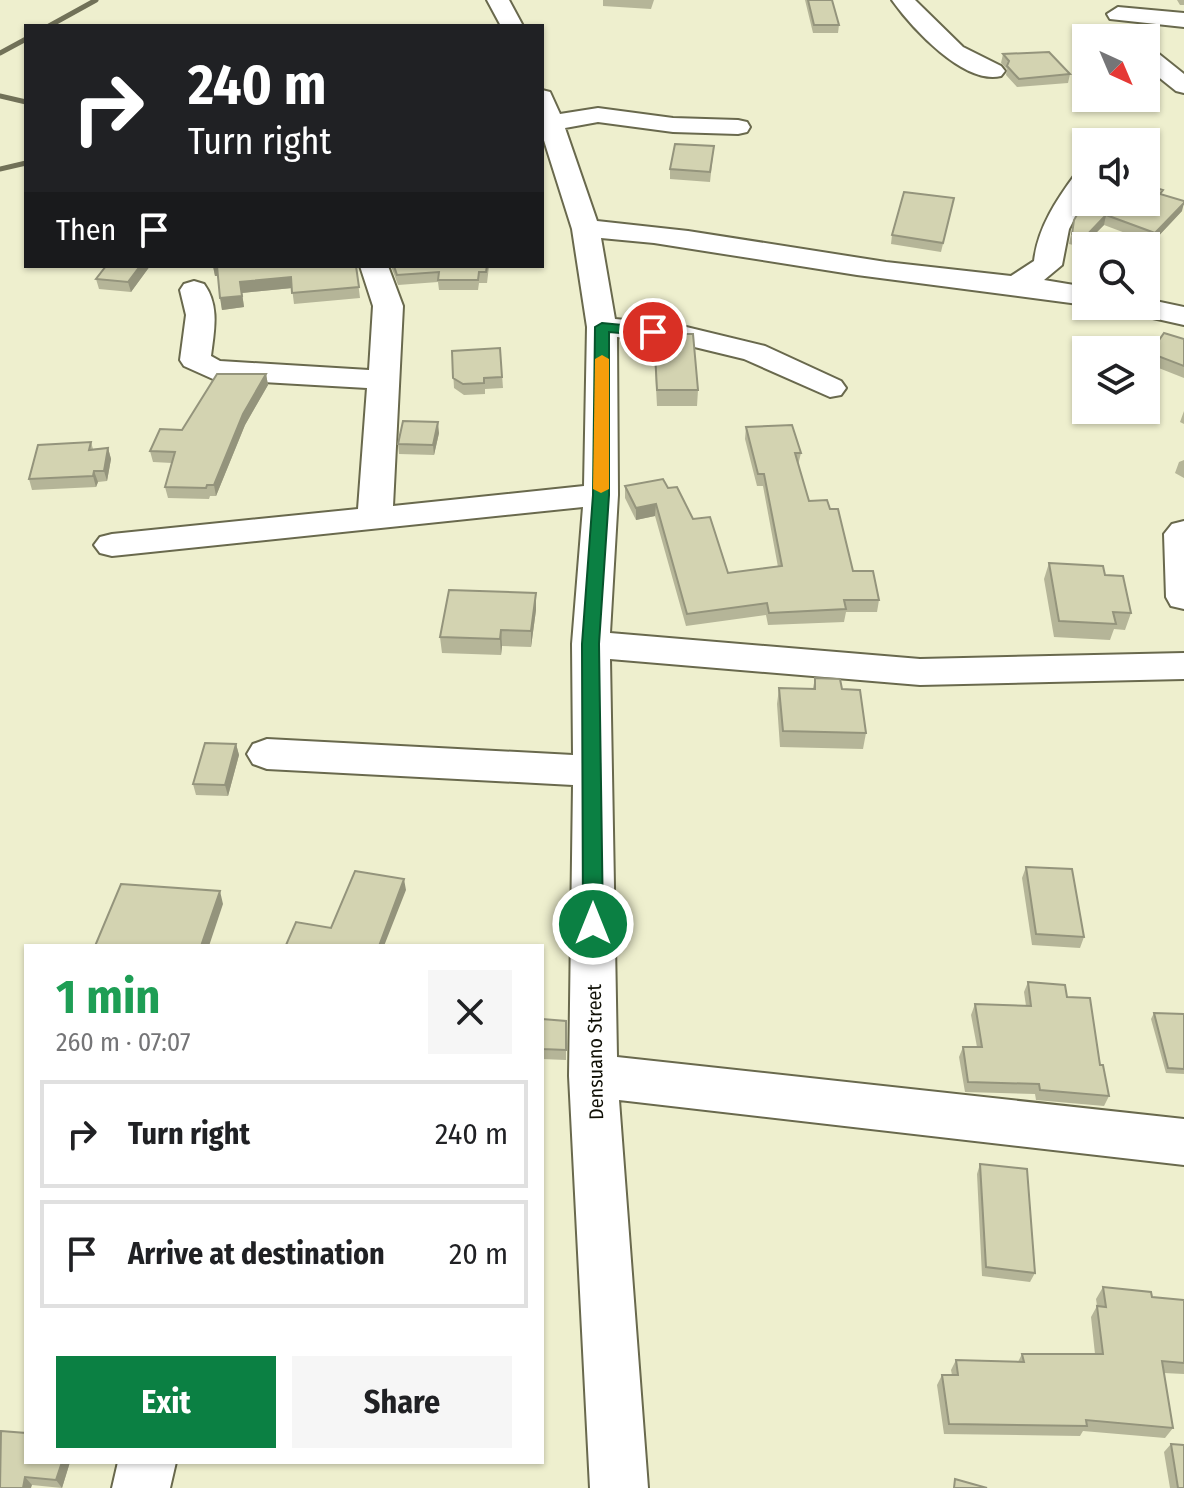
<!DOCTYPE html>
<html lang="en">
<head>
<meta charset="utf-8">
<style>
  body { margin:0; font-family:"Fira Sans Condensed",sans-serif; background:#f6f6f6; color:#202124; height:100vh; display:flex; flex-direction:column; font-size:30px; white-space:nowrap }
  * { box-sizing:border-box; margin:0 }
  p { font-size:26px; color:#757577 }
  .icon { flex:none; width:44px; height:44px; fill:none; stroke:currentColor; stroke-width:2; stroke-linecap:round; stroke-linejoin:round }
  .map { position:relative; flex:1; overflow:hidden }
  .sheet { position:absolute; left:24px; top:944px; width:520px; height:520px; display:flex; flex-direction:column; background:#fff; border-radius:0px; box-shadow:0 2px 6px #0004 }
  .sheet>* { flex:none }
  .guide { position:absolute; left:24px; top:24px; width:520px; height:244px; border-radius:0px; box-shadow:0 2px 6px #0004; background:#202124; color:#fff; overflow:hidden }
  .needle { width:52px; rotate:136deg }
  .fabs { position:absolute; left:1072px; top:24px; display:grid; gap:16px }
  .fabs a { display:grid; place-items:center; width:88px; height:88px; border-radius:0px; background:#fff; box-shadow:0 2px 6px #0004; font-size:40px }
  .pin { position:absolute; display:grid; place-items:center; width:68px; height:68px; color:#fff; margin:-34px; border:4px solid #fff; border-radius:50%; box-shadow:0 2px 8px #0007 }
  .me { position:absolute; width:88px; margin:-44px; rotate:0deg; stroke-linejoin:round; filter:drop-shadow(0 0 6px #0008) }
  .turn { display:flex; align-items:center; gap:28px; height:168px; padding:0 32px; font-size:36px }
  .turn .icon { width:104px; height:104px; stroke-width:2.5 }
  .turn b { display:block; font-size:56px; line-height:68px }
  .then { display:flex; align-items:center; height:76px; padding:0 32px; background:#0003; gap:16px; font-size:30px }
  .round { display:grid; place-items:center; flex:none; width:84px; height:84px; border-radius:0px; background:#f6f6f6 }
  .head { display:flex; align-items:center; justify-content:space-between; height:136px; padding:0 32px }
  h1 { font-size:48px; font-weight:700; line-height:60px; color:#1e9e55 }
  .button { display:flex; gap:16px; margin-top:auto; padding:16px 32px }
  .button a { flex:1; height:92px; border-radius:0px; background:#0b8043; color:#fff; font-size:32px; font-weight:700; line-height:92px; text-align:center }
  .button a+a { background:#f6f6f6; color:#202124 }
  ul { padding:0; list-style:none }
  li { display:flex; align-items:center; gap:24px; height:108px; margin:0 16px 12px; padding:0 16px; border:4px solid #e0e0e0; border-radius:0px }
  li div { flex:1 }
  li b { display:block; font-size:30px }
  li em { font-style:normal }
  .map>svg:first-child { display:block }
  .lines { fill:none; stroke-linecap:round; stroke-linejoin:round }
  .stream { stroke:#717158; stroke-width:5 }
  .minor-casing { stroke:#69694d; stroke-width:4 }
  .minor { fill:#fff; fill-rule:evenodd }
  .wall { fill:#b5b598 }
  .shaded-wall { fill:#94947c }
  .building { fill:#d3d3b1; stroke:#94947c; stroke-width:2 }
  .route { fill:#0b8043; stroke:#07532c; stroke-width:2 }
  .slow { fill:#f59e0b }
  .labels { text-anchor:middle; stroke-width:7; stroke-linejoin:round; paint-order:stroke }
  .street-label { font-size:20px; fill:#101006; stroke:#fff }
</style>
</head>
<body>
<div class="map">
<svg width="1184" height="1488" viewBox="0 0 1184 1488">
  <rect width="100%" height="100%" fill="#eeefce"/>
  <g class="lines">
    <path class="stream" d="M49,26L96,0
      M0,53L26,39
      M0,96L26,102
      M0,169L26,163"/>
    <g class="minor-casing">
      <path id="minor" d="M487,0H509L523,26H501Z
        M892,0H915L963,47L1001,66L1005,71L1001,76C964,85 912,28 892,0Z
        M1118,7L1184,13V27L1110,19L1107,14Z
        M1146,48L1154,50L1184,74V93L1176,91L1146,67Z
        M542,90L550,92L560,114L598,108L673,118L738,120L747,122L750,127L747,132L738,134L673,132L598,122L565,128L597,221L688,231L886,262L1011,276L1034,261C1038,227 1057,199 1077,172L1086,169V196L1069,229L1062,265L1044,280L1086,287V305L857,275L654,243L601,238L615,319L678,325L765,346L841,381L846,388L841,395L830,397L744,359L678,343L617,337L618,495L610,633L920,659L1184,653V679L920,685L610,659L617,1057L1184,1119V1165L619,1100L648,1488H590L569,1076L573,785L267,769L253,764L247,754L253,744L267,739L573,755L572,644L583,507L112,556L100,553L94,545L100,537L112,534L358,509L367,388L213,379L184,366L180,360L186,315L180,290L184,284L194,281L204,284C220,306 214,331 211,356L220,361L369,370L373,306L360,266H388L403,306L393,506L584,486L587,327L572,229L542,134Z
        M1146,299L1184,307V325L1126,312L1121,306H1146Z
        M1184,521V609L1171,606L1166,597L1164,534L1172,524Z
        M118,1462H176L170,1488H112Z"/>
    </g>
    <use href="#minor" class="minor"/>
  </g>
  <path class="wall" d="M591,0H654L651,9L603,6V0Z
    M805,0H832L839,25L838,33H813Z
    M1177,0H1184V5H1180Z
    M1003,54L1070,74L1068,83L1017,87L1006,75L1007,69L1001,63Z
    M714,146L710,182L670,179V169Z
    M1162,194L1182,211L1152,243L1104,225L1082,247L1069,244L1074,220L1099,204Z
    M952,207L941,252L891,244L892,235Z
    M150,266L131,292L99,289L96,279Z
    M213,266H356L360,298L294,304L292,288L242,293L244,307L222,310L218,276H215Z
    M391,266H489L487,283H479L478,290H439L438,282L398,285Z
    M654,334L698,390L697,406H657L654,350Z
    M1184,339V378L1146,363L1150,353Z
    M500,348L503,388L485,389V394L464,395L454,388L452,351Z
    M266,374L268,385L245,425L216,496H210L209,499L168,498L165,487L172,463L153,462L150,451Z
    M1184,411V424L1180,422Z
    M746,427L801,453L798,465L809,501L830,509L853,571L879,600L877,612H846L844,622L768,625L766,615L686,626L655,516L636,520L625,498V486L668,488L693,519L728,573L778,567L763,486H757L745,439Z
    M439,433L434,455L399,454L398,444Z
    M91,442L93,449L108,448L111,459L107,481L98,482L96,487L32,490L29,479Z
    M1184,460V478L1175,473L1179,462Z
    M1049,563L1105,575L1131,613L1125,630L1114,629L1110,640L1054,637L1044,579Z
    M536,593V610L531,647L502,646L501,655L442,653L440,637Z
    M815,678L866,733L863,749L780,747L777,704L779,688H813Z
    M236,744L239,755L228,796L196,795L193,784Z
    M1026,867L1084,937L1080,948L1032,945L1022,878Z
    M1028,982L1067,997L1100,1065L1109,1096L1104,1106L1036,1100L1035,1094L965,1092L959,1057L963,1047H977L971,1015L975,1004L1026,1006L1024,992Z
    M1154,1013L1184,1014V1074L1166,1073L1151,1019Z
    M542,1019L566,1021V1060L542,1059Z
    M980,1164L1035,1273L1030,1282L982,1276L977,1174Z
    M1103,1287L1152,1297L1184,1300V1374L1164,1373L1173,1428L1165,1438L1083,1431L1080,1436L944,1434L937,1385L942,1375H952L951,1370L956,1360L1018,1362L1022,1354H1095L1091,1317L1097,1306L1096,1299Z
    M1171,1444L1184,1488H1170L1164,1452Z
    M26,1462H70L62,1488L32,1485L0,1488Z"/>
  <path class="shaded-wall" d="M1184,203L1182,211L1152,243L1155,233Z
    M1106,215L1104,225L1082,247L1085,237Z
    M140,266H150L131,292L128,282Z
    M213,266H217L219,276H215Z
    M291,277L292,288L242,293L244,307L222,310L220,298L240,282Z
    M266,374L268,385L245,425L216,496L214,485L243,414Z
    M438,422L439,433L434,455L433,445Z
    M108,448L111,459L107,481L104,471Z
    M94,471L98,482L96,487L93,476Z
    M656,504L655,516L636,520V508Z
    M536,593V610L531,647V631Z
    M501,630L502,646L501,655L500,639Z
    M236,744L239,755L228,796L225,785Z
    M404,879L406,890L384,946H379Z
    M220,891L223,904L209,946H201Z
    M62,1462H70L62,1488L56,1480Z
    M25,1477L32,1485L31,1488H23Z"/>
  <path class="building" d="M808,0H832L839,25H814Z
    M1049,52L1070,74L1019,79L1007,66L1009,61L1003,54Z
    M675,144L714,146L710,172L670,169Z
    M1146,185L1163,190L1160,194L1184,201V203L1155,233L1106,215L1085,237L1072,234L1074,220L1085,201L1086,202L1099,204L1101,202H1146Z
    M904,192L954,198L943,243L892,235Z
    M106,266H140L128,282L96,279Z
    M217,266H356L359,287L292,293L291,277L240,282L242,296L220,298Z
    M394,266H487L486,272H479L478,280H438L439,272L397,275Z
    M1164,333L1184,339V366L1150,353Z
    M654,334H693L698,390H657Z
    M500,348L502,377L484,378V383L463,384L453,378L452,351Z
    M217,374H266L243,414L214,485H207L206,488L165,487L175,452L150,451L160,429L182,430Z
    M403,421L438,422L433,445L398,444Z
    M792,425L801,453H795L809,501L827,500L830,509H838L853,571H873L879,600H844L846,609L769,613L767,603L687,614L656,504L636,508L625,486L663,479L668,488L677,487L693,519L710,517L728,573L782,566L764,474H758L746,427Z
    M91,442L89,450L108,448L104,471H94L93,476L29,479L38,445Z
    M1049,563L1103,566L1105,575L1123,576L1131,613L1113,612L1116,624L1059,621Z
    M449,590L536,593L531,631L501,630L500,639L440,637Z
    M815,678L840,679L842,689L860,690L866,733L783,731L779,688L815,689Z
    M205,743L236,744L225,785L193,784Z
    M1026,867L1072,869L1084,937L1036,934Z
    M355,871L404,879L379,946L286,945L296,922L331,928Z
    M121,884L220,891L201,946H95Z
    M1028,982L1065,985L1067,997L1090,998L1100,1065H1103L1109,1096L1040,1090L1039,1084L968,1082L963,1047H982L975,1004L1031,1006Z
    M1154,1013L1184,1014V1069L1168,1068Z
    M542,1019L566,1021V1050L542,1049Z
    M980,1164L1027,1169L1035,1273L986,1267Z
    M1103,1287L1151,1292L1152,1297L1184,1300V1363L1162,1361L1173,1428L1086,1420L1087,1426L949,1424L942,1375H958L956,1360L1024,1362L1022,1354H1103L1097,1306L1106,1307Z
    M1,1431L26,1433V1462H62L56,1480L25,1477L23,1488H0Z
    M1171,1444L1184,1445V1488H1178Z
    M955,1479L987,1488H954Z"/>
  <path class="route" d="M602,323L653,328L660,332L653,336L609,332V495L599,644L603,924L600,929L593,932L586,929L583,924L582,644L593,495L595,327Z"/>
  <path class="slow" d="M602,355L609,359V489L601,493L593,489L595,359Z"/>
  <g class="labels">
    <g class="street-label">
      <text transform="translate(595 1052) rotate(-91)" y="7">Densuano Street</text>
    </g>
  </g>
</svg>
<div class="fabs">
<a><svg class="needle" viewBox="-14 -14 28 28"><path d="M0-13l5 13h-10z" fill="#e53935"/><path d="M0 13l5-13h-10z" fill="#757577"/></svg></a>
<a><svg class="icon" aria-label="sound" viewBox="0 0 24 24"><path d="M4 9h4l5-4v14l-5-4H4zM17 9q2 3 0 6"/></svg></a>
<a><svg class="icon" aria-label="search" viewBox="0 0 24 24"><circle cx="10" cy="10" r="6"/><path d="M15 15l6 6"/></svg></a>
<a><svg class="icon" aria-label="layers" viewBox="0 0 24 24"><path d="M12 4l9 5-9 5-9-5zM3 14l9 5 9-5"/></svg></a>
</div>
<div class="pin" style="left:653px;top:332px;background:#d93025"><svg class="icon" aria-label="arrive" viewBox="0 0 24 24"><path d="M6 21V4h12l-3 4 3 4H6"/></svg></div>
<svg class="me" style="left:593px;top:924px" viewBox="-20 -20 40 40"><circle r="17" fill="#0b8043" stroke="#fff" stroke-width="3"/><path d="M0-11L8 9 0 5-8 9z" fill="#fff"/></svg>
<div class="guide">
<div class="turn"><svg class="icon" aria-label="right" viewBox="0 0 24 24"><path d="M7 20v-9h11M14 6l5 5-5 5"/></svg><div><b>240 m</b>Turn right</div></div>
<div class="then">Then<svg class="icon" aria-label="arrive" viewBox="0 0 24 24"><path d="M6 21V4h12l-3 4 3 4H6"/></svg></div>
</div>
<section class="sheet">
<div class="head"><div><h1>1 min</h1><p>260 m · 07:07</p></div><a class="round"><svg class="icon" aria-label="close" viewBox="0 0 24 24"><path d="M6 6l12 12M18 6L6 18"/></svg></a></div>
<ul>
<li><svg class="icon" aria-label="right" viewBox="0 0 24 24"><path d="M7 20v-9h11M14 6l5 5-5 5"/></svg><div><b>Turn right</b></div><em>240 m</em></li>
<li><svg class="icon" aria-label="arrive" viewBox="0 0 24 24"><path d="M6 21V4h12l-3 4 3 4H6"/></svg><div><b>Arrive at destination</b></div><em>20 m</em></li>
</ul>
<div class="button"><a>Exit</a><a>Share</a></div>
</section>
</div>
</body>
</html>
